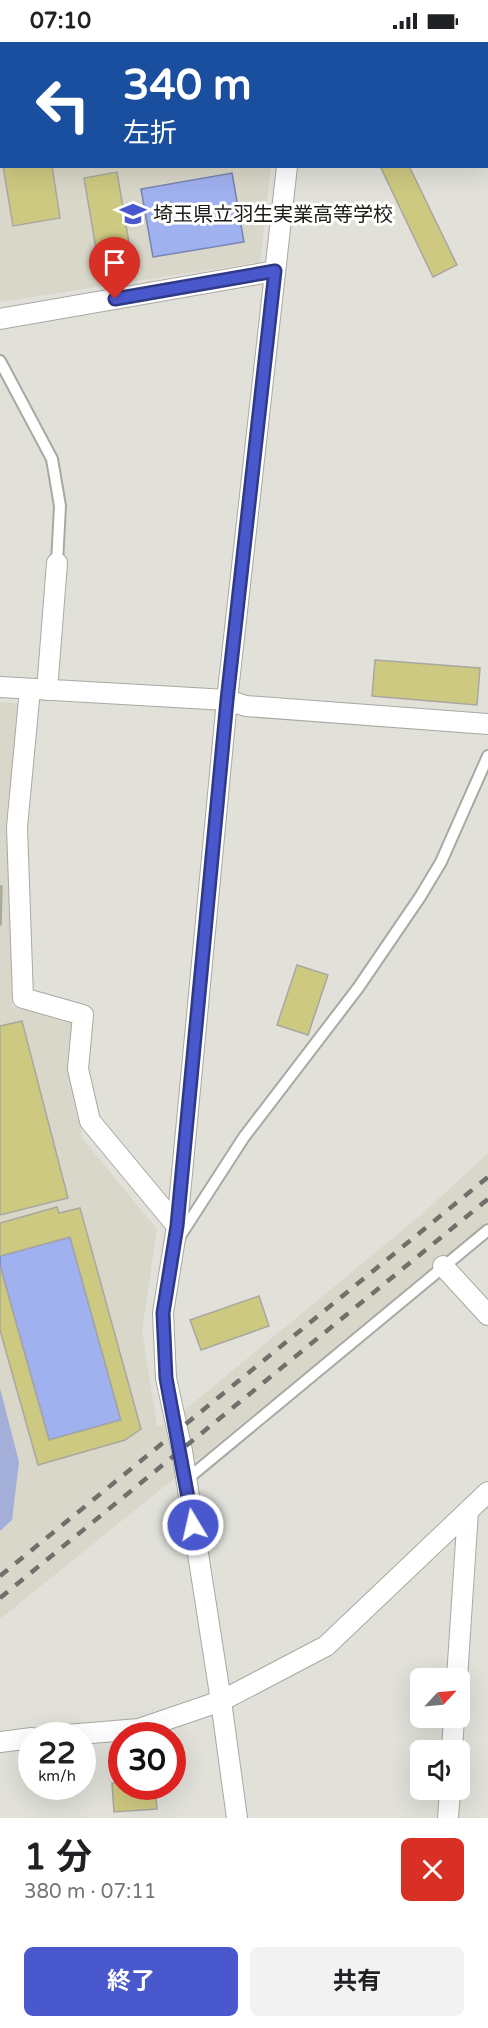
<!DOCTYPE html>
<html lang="ja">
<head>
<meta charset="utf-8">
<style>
  body { margin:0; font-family:"Varela Round","Noto Sans JP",sans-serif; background:#f2f2f2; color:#202124; height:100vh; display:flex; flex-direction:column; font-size:22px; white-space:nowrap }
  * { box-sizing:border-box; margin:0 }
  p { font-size:20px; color:#757577 }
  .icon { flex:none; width:33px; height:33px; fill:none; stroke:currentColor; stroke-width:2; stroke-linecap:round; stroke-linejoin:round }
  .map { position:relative; height:1776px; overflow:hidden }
  .drawer { display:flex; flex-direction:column; background:#fff; flex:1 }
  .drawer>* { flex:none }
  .banner { position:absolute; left:0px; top:0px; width:489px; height:126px; box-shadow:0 6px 24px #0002; background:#1a4fa0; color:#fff; overflow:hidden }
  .needle { width:39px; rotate:64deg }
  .tools { position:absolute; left:410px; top:1626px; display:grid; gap:12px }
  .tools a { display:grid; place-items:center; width:60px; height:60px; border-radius:9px; background:#fff; box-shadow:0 6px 24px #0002; font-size:30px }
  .speed { position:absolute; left:18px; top:1680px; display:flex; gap:12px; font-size:30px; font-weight:700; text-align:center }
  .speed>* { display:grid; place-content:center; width:78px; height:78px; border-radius:50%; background:#fff; box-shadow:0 6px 24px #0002; line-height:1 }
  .speed small { font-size:15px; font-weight:400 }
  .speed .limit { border:9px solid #d22; background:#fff; color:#111 }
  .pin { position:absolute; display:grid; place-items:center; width:51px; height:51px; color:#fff; margin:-62px -26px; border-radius:50% 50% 50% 0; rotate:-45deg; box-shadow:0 0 6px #0007 }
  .pin .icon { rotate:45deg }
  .me { position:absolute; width:66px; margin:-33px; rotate:351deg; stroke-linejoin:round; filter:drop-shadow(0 0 4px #0008) }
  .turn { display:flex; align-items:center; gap:21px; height:126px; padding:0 24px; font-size:27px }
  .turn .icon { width:78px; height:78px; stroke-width:2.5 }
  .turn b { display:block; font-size:42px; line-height:51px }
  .round { display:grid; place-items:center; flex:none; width:63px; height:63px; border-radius:9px; background:#f2f2f2 }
  .head { display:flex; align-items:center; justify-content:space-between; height:102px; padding:0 24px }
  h1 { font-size:36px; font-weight:700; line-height:45px }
  .primary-button { display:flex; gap:12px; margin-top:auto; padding:12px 24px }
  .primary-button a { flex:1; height:69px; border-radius:9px; background:#4958cd; color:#fff; font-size:24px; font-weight:700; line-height:69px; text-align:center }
  .primary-button a+a { background:#f2f2f2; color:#202124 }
  .status { display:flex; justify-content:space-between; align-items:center; height:42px; padding:0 30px; background:#fff; direction:ltr }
  .status svg { height:16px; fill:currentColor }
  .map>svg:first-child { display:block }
  .built { fill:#d8d7c9 }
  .green { fill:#a3afd8 }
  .water { fill:#a0b1f0; stroke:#7883af; stroke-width:1.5 }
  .building { fill:#cec981; stroke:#a8a8a1; stroke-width:1.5 }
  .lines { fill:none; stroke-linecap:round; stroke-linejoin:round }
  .lane-casing { stroke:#a9a9a3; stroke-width:14 }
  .street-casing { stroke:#a9a9a3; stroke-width:22 }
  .lane { stroke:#fff; stroke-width:10 }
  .street { stroke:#fff; stroke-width:20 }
  .rail { stroke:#6f6f6b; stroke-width:4.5; stroke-dasharray:10 10; stroke-linecap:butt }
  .route-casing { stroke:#2f3985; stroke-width:15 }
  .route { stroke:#4958cd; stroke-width:10 }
  .labels { text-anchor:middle; stroke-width:6; stroke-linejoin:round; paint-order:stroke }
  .poi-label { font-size:20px; fill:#191917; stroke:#fffffe; text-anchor:start }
</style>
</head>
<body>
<div class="status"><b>07:10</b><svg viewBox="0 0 49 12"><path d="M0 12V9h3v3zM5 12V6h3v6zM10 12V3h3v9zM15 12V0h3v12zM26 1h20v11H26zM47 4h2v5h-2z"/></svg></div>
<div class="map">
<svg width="488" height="1776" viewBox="0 0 488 1776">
  <rect width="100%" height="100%" fill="#e1e1da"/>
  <path class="built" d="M0,0H284L2,2V124L271,125L260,220L0,260Z
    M0,660L20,662L10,783L12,964L74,982L68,1016L82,1096L157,1187L142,1289L157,1384L164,1382L176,1435L0,1577Z
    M488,1111V1179L199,1417H188L181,1371L421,1173Z"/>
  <path class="green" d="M0,1346L19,1420L12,1478L0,1489Z"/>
  <path class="water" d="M232,131L244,200L153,215L141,147Z
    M70,1195L121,1378L49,1398L0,1224V1214Z"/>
  <path class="building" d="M129,0H180L176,2Z
    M0,81H2V113L0,103Z
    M3,124H52L60,176L13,184Z
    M380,124H409L457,223L433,235Z
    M117,130L134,230L101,236L84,136Z
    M375,618L480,626L477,663L372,654Z
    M0,844H2L1,883H0Z
    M297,923L328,933L308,993L277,983Z
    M22,979L68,1156L0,1173V984Z
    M57,1165L59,1171L80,1166L141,1387L125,1398L38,1423L0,1288V1224L49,1398L121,1378L70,1195L0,1214V1181Z
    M259,1254L269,1284L201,1308L190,1278Z
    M112,1741H122V1744H155L157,1767L114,1770Z"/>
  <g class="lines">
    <g class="lane-casing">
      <path id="lane" d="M0,319L52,417L60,464L57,521
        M180,1194L244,1095L358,946L420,855L441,820L488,714
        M186,1438L488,1188"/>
    </g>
    <g class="street-casing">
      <path id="street" d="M301,2V0
        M0,277L275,229
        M0,645L227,658L246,664L488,682
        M30,647L17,785L23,956L83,973L78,1027L90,1079L177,1184
        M47,648L57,521
        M443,1224L488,1273
        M457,1636L468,1469
        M55,1694L139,1687L221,1659L326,1604L488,1450
        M0,1700L32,1696
        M452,1708L454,1676
        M237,1776L221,1659L182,1409L166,1336L163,1271L177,1184L227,658L287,124
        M448,1776L450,1748"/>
    </g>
    <use href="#lane" class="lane"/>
    <use href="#street" class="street"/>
    <path class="rail" d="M0,1534L488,1135
      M0,1556L488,1157"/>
  </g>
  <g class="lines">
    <g class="route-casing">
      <path id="route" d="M115,257L275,229L227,658L177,1184L163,1271L166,1336L193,1483"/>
    </g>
    <use href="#route" class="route"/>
  </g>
  <defs>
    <g id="school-bare" transform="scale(2.07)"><path d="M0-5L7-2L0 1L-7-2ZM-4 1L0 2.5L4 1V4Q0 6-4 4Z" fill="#4958cd" stroke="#fffffe" stroke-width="2.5" paint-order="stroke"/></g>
  </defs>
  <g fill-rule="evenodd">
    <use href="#school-bare" x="133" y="172"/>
  </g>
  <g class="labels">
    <g class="poi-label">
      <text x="153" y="179">埼玉県立羽生実業高等学校</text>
    </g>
  </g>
</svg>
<div class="tools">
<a><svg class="needle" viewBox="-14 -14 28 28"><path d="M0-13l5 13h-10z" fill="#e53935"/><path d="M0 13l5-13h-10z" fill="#757577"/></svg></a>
<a><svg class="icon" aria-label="sound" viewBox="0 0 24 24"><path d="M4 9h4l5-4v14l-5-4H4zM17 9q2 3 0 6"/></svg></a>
</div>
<div class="speed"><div>22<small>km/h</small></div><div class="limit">30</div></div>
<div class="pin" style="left:115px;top:257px;background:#d93025"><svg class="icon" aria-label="arrive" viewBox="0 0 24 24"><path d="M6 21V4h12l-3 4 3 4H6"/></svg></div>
<svg class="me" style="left:193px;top:1483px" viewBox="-20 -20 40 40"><circle r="17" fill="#4958cd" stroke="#fff" stroke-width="3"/><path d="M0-11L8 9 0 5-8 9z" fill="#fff"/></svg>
<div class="banner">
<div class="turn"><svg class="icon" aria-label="left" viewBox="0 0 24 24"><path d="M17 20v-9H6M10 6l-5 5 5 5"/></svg><div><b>340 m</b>左折</div></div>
</div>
</div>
<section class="drawer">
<div class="head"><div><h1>1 分</h1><p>380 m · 07:11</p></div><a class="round" style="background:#d93025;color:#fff"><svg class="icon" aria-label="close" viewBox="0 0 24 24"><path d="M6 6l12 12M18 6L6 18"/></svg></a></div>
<div class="primary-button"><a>終了</a><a>共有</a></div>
</section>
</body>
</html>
